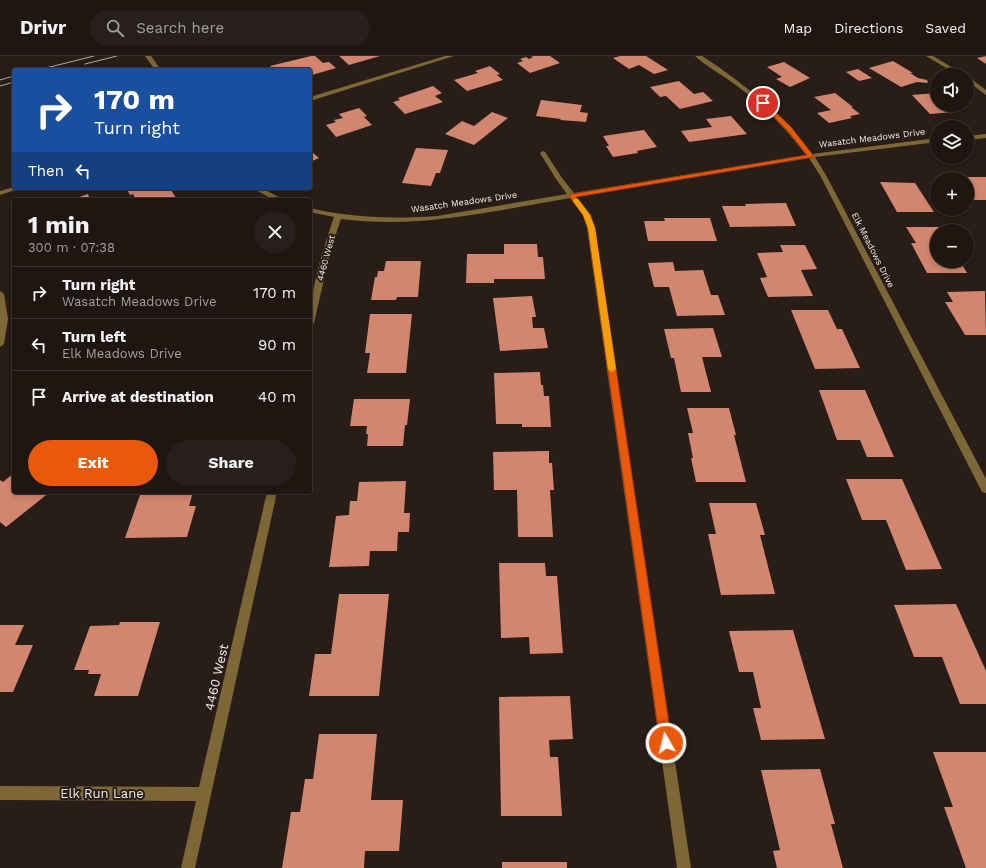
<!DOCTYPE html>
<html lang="en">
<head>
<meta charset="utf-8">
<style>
  body { margin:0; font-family:"Work Sans",sans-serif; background:#271f1b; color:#f1f3f6; height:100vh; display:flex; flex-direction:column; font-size:15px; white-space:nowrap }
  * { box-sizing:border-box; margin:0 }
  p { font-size:13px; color:#a19f9f }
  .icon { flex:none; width:22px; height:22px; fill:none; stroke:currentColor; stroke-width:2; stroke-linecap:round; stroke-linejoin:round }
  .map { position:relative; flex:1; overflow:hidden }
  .sheet { position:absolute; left:12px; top:142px; width:300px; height:296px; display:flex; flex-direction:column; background:#1f1612; border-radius:4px; box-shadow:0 2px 6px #0003,0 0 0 1px #3c3532 }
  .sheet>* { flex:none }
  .banner { position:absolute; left:12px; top:12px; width:300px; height:122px; border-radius:4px; box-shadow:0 2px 6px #0003,0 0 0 1px #3c3532; background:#1a4fa0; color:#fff; overflow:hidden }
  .fabs { position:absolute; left:930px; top:12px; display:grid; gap:8px }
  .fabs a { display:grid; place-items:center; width:44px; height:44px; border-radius:50%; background:#1f1612; box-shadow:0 2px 6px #0003,0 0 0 1px #3c3532; font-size:20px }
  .pin { position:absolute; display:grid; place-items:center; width:34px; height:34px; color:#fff; margin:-17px; border:2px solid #fff; border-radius:50%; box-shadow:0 1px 4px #0007 }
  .me { position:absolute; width:44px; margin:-22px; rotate:352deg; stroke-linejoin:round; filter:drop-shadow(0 0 3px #0008) }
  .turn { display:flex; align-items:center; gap:14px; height:84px; padding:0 16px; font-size:18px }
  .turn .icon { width:52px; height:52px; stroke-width:2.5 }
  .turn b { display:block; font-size:28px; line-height:34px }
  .then { display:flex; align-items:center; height:38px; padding:0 16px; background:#0003; gap:8px; font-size:15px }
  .round { display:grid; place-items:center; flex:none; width:42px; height:42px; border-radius:21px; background:#271f1b }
  .headline { display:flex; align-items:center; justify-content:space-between; height:68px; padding:0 16px }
  h1 { font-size:24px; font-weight:700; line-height:30px }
  .action { display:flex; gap:8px; margin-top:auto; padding:8px 16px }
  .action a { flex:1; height:46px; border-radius:24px; background:#ea580c; color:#fff; font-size:16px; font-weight:700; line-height:46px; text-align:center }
  .action a+a { background:#271f1b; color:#f1f3f6 }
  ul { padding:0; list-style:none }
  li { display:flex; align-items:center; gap:12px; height:52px; padding:0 16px; border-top:1px solid #3c3532 }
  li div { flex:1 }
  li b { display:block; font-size:15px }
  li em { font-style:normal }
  header { display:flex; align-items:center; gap:24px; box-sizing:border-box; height:56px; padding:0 20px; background:#1f1612; border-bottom:1px solid #3c3532 }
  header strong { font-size:19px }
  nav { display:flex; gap:22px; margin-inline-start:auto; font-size:14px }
  .search { width:280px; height:36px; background:#271f1b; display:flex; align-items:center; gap:10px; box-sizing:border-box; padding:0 14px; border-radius:22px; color:#a19f9f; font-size:15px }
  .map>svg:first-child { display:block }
  .building { fill:#d2856f }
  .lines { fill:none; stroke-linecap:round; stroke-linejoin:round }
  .minor { fill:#7e6737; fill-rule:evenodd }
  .tram { stroke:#b2a9a5; stroke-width:1 }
  .route { fill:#ea580c; stroke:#983908 }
  .slow { fill:#f59e0b }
  .labels { text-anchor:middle; stroke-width:4; stroke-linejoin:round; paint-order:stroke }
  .far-street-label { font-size:9px; fill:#f4ece8; stroke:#291d18 }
  .near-street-label { font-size:13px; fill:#f4ece8; stroke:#291d18 }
</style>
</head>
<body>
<header>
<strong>Drivr</strong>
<div class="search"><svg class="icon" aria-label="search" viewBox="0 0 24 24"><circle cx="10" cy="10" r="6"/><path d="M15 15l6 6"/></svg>Search here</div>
<nav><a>Map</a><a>Directions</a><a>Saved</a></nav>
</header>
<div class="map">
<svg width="986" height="812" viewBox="0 0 986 812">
  <rect width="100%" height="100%" fill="#291d18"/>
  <path class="building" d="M311,0H315L323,7L329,6L336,12L312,19L310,14H274L270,10Z
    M339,0H380L349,9Z
    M531,0H550L560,7L530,17L517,7L523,5L520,3L526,1L529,3L533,1Z
    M620,0H646L668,14L654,18L639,9L629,13L613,2Z
    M986,0V8L977,2Z
    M893,5L913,17H910L918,22L927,24L928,27L917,26L901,31L869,12Z
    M784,6L810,22L790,31L776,23L782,21L767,11Z
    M490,10L500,18L497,19L503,24L467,35L454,24L478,17L475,15Z
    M858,13L872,22L859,25L846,16Z
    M679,25L694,38L703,36L713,45L680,53L666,40L660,41L650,31Z
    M433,30L442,37L435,40L443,46L405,58L393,46L400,44L398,42Z
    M835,37L853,51H851L860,58L850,60L852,62L829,67L817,57L831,54L814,41Z
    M937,37V49H951L953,51H949L954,56L930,58L912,39Z
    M541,44L582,49L580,56L588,57L586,66L560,64L561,63L536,60Z
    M359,52L367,60L364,61L372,69L336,81L326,69L336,66L334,64L343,62L339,58Z
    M492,56L508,62L474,89L445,78L462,65L474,70Z
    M731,60L747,78L689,86L681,75L712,71L706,63Z
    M644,74L657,91L637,95L638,97L613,101L606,90H609L603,80Z
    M416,92L448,94L440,117H436L431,130L402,127Z
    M310,94L319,102L310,106Z
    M953,121H986V144H971L967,139V123H955Z
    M880,126L915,127L934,156H897Z
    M126,132H170L177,144H136L133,138L130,139Z
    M88,138L90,144H71Z
    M786,147L796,170L730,171L722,150H746L745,148Z
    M664,162H710L717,185H648L644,165H665Z
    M906,171H939L942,175H937V205H960L967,217H927L911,187H916Z
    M504,188H537L538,201H543L545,223H494V227H466L467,198H504Z
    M780,189H805L817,213L801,214L813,240L768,241L760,222L767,221L757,197L783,196Z
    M386,205H421L418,241H397L396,244H371L375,221H377L378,215H384Z
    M673,206L675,215L703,214L711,239H718L725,259L677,260L669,231H654L648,207Z
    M985,235L986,279H965L945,246H953L947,236Z
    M532,240L536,261H532L533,272H544L548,292L500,295L493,242Z
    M791,254H828L837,273H842L860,312L815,313Z
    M370,258H412L406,317H367L370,297H365Z
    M713,272L722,301H702L711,336H681L674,302H671L664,273Z
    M540,316L541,329H543L544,340H549L551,371H522V368H496L494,317Z
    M819,334H865L894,401H867L860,384H837Z
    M354,343H410L407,369H405L403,390H367L368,378H366L367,370H350Z
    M687,352H729L736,379H734L746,426H696L691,402H693L688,377H693Z
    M549,395V407H552L554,434H550L553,481H518L517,434H494L493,396Z
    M14,417V436H50L6,471L0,466V424L3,426Z
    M846,423H902L942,513L906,514L886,464H862Z
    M406,425L404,457H410L409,476H398L397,495H370L369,510L329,511L336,460L349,459L350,445H357L359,426Z
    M141,436H193L189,450H196L187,481L125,482Z
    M709,447H756L765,479H760L775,538L721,539L708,478H716Z
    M499,507H545L546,520H557L563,597L530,598L529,581L501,582Z
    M339,538H389L379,640H309L315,598H331Z
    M956,548L986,615V648H960L942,601H914L894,549Z
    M120,566H160L138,640H94L101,618H88L89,614H74L90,570L119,569Z
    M0,569H24L15,589H33L13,636H0Z
    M793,574L825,683L761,684L753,652H761L753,616H739L729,575Z
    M570,640L573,683L549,684L550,701H558L562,760H501L499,641Z
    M319,678H377L371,744H403L399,795H365L364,812H282L291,756H300L305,723H313Z
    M933,696H986V812H966L944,751H953Z
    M820,713L835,768H831L843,812H777L773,795L780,794L761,714Z
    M502,806H567V812H502Z"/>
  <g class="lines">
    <path class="minor" d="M145,0H151L161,14H155Z
      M445,0H454L310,45V41Z
      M695,0H702C744,27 781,58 812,98L937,82V86L815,101L827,121L986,423V437L982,436L821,121L809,102L577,141L591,159L595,172L691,812H677L587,172L583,159L570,142C494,155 418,173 341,163L331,193L314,267L310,270C310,233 322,196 334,161L310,156V152C352,162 394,163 437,160L567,138L556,123L540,97L543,95L545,96L562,122L574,137L806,99C785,71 761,47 733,27C721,18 706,10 695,0Z
      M926,0H933L965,19H958Z
      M967,20L986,34V39L967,25Z
      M986,78V82L967,84V80Z
      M14,131V132H21L0,139V135Z
      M252,132H262L284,144H274Z
      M0,235L4,238L8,263L4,288L0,291Z
      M267,436H277L195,812H181L196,745L0,744V730L199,731Z"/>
    <path class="tram" d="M85,8L117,0
      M38,14L94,0
      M0,24L14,20
      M0,30L14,26"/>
  </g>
  <path class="route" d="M761,46H765L791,71L813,99V101L576,141L590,159L595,172L672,687L670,691L666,693L662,691L660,687L588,172L583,159L569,140L572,138L807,99L787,74L761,48Z"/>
  <path class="slow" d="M574,143H578L590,159L595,172L616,313L612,316L608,313L588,172L583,159L573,145Z"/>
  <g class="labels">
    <g class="far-street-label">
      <text transform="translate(872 82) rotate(-7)" y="3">Wasatch Meadows Drive</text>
      <text transform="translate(464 146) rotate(-8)" y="3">Wasatch Meadows Drive</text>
      <text transform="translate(873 194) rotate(63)" y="3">Elk Meadows Drive</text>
      <text transform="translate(326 202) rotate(-75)" y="3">4460 West</text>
    </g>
    <g class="near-street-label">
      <text transform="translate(216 621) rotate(-77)" y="5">4460 West</text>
      <text x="102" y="742">Elk Run Lane</text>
    </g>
  </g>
</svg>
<div class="fabs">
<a><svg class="icon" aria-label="sound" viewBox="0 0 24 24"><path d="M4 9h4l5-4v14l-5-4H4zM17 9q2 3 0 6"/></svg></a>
<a><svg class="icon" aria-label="layers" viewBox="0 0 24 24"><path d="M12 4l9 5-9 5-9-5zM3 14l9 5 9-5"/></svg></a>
<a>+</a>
<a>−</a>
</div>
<div class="pin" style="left:763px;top:47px;background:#d93025"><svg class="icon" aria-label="arrive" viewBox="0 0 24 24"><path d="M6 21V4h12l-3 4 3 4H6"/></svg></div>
<svg class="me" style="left:666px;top:687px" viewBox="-20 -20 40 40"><circle r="17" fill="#ea580c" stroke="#fff" stroke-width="3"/><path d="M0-11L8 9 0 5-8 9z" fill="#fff"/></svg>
<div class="banner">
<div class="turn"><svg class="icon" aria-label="right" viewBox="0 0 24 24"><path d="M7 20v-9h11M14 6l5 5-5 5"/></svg><div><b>170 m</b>Turn right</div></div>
<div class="then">Then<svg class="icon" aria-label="left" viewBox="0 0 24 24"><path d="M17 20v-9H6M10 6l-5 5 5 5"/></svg></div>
</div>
<section class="sheet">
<div class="headline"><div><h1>1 min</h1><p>300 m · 07:38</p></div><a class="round"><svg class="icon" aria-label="close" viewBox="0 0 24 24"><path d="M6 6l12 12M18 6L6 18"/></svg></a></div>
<ul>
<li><svg class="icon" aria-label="right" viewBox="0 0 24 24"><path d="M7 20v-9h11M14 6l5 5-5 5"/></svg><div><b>Turn right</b><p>Wasatch Meadows Drive</p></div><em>170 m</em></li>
<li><svg class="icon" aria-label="left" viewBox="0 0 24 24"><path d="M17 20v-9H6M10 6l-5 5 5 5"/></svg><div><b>Turn left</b><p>Elk Meadows Drive</p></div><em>90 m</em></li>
<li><svg class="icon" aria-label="arrive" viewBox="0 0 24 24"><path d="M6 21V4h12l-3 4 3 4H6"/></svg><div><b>Arrive at destination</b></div><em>40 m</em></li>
</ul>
<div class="action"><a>Exit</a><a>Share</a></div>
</section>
</div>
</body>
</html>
